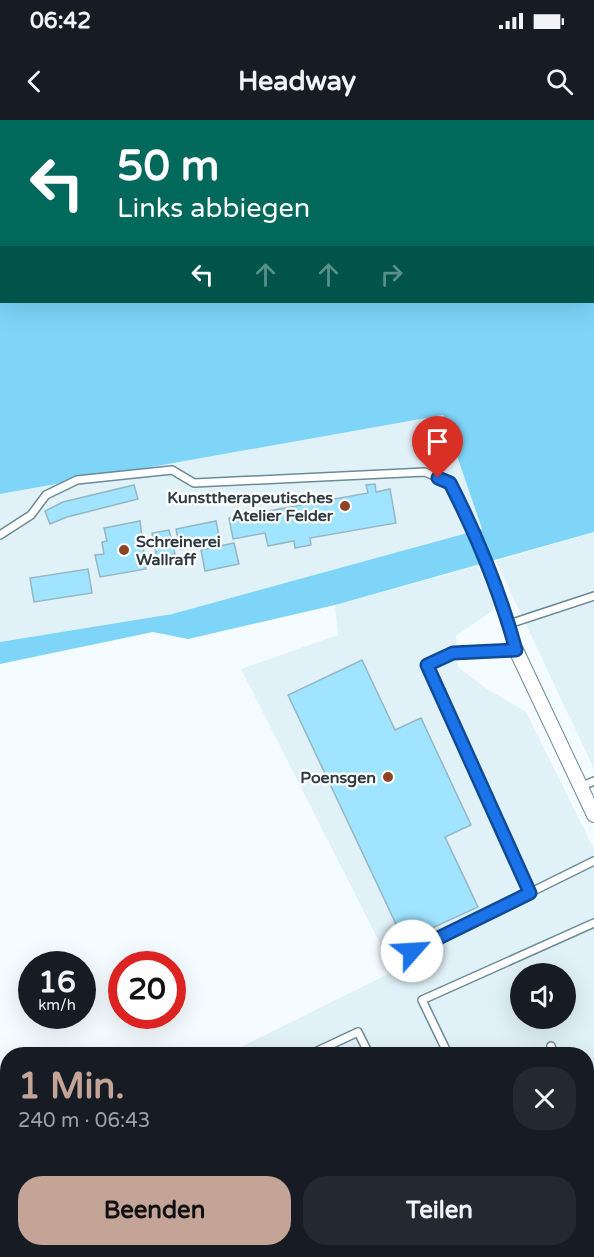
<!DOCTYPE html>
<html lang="de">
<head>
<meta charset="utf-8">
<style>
  body { margin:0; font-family:"Varela Round",sans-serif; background:#242831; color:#f1f3f6; height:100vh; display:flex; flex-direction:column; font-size:22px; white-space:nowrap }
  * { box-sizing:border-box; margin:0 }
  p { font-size:20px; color:#9ea1a6 }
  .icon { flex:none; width:33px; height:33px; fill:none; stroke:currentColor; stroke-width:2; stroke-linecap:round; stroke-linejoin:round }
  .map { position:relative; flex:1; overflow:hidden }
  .side { position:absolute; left:0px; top:927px; width:594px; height:210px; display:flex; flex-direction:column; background:#171b24; border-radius:24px 24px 0 0; box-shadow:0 6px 24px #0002 }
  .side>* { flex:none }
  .hud { position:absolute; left:0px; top:0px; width:594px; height:183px; box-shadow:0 6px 24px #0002; background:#00695c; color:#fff; overflow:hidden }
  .buttons { position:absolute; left:510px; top:843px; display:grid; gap:12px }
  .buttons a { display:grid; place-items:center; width:66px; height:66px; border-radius:50%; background:#171b24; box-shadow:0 6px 24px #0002; font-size:30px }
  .speed { position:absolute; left:18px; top:831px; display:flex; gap:12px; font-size:30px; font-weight:700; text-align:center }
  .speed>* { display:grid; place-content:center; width:78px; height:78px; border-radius:50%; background:#171b24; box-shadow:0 6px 24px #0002; line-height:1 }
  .speed small { font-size:15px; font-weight:400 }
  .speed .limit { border:9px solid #d22; background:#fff; color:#111 }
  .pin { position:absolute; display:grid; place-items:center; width:51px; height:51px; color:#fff; margin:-62px -26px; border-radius:50% 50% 50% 0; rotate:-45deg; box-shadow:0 0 6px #0007 }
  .pin .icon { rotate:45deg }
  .me { position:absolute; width:66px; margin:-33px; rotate:64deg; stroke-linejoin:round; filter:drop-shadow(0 0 4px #0008) }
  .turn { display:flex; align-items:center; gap:21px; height:126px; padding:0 18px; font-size:27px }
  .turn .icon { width:78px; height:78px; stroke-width:2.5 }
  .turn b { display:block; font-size:42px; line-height:51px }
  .lanes { display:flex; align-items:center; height:57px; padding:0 18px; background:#0003; justify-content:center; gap:30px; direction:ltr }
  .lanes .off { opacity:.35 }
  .round { display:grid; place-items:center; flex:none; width:63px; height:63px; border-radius:24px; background:#242831 }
  .headline { display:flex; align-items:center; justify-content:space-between; height:102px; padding:0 18px }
  h1 { font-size:36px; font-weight:700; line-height:45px; color:#c4a497 }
  .button { display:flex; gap:12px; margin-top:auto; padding:12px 18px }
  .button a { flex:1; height:69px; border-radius:24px; background:#c4a497; color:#111; font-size:24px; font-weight:700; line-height:69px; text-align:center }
  .button a+a { background:#242831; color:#f1f3f6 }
  .status { display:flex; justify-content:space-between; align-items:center; height:42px; padding:0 30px; background:#171b24; direction:ltr }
  .status svg { height:16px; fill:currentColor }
  header { display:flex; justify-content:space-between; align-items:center; height:78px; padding:0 18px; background:#171b24; font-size:27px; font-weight:700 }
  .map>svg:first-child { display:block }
  .built { fill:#e0f1f8; fill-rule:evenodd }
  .forest { fill:#7ed5f7 }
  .building { fill:#a0e4ff; stroke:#95b7c4; stroke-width:1.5 }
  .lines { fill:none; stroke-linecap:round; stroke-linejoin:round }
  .service-casing { stroke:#6b8b98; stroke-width:10 }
  .minor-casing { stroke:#6b8b98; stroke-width:16 }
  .service { stroke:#fff; stroke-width:7 }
  .minor { stroke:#fff; stroke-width:14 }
  .route-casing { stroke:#114b97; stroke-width:15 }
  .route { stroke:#1a73e8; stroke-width:10 }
  .poi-dot { fill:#8c4422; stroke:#fff; stroke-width:2 }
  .labels { text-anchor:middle; stroke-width:4.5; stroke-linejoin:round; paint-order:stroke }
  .poi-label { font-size:16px; font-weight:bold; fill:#2e3c41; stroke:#fff; text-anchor:end }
</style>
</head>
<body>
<div class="status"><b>06:42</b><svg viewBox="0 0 49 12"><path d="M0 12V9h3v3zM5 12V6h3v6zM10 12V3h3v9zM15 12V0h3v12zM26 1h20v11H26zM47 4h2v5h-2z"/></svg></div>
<header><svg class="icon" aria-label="back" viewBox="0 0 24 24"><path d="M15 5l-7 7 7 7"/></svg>Headway<svg class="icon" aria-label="search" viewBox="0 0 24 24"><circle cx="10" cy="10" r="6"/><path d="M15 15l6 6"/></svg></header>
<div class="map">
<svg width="594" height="1137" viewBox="0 0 594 1137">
  <rect width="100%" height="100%" fill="#f5fcff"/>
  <path class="built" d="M0,0H146L2,2L0,28Z
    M443,295L482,410L172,494L0,522V374Z
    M594,412V649L496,441Z
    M478,446L494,483L492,491L456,516L458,547L487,569L526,592L594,729V1137H163L160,1130H586V934H227L394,851L241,549L338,515L335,485ZM520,854H566V898H520Z"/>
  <path class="forest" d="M146,0H594V412L335,485L188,519L153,512L0,544V522L172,494L482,409L443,295L0,374V28L1,27L2,182H592V2L138,1Z"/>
  <path class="building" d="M375,364L376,372L390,369L396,403L310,418L311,425L295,428L294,421L268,426L265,413L233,419L229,398L368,373L366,365Z
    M134,365L138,379L67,397L50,404L45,391L63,382Z
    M140,401L146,449L100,457L95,435L104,434L102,422L107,421L104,408Z
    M216,401L220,421L180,429L176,409Z
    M169,410L175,434L157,438L152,413Z
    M234,423L239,444L205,451L201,430Z
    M88,449L92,473L34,482L30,458Z
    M362,540L395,610L421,598L471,705L445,717L478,787L404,821L288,575Z"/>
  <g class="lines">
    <g class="service-casing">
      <path id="service" d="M0,415L31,395L46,375L77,360L172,350L194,363L425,352L450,363C476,416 501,472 516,530L453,533L427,545L530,773
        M509,504L594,476
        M580,667L594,661
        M412,831L594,741
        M551,926L554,934
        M311,934L358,912L369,934
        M448,934L422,880L594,803
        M586,1001L594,1016
        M586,1108L594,1105
        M195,1130L198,1137
        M459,1130L462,1137
        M206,1137L220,1130
        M532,1137L539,1130"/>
    </g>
    <g class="minor-casing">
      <path id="minor" d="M516,530L594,695"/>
    </g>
    <use href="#service" class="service"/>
    <use href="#minor" class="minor"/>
  </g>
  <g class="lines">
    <g class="route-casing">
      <path id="route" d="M412,831L530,773L427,545L453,533L516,530C500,472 477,416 450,363L438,358"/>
    </g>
    <use href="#route" class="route"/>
  </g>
  <g class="poi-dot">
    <circle cx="345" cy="386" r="6"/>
    <circle cx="124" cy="430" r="6"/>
    <circle cx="388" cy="657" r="6"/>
  </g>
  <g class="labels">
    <g class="poi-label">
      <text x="333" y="383">Kunsttherapeutisches<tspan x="333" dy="18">Atelier Felder</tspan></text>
      <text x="136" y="427" text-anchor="start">Schreinerei<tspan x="136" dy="18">Wallraff</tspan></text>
      <text x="376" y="663">Poensgen</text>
    </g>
  </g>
</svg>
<div class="buttons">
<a><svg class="icon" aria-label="sound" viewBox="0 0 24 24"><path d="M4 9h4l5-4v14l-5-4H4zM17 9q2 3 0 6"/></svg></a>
</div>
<div class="speed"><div>16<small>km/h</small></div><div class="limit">20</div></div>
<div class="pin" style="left:438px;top:358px;background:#d93025"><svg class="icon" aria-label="arrive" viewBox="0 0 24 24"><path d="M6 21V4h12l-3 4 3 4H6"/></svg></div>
<svg class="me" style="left:412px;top:831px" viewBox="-20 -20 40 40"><circle r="19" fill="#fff"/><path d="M0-13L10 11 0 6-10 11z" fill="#1a73e8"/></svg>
<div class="hud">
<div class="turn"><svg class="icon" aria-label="left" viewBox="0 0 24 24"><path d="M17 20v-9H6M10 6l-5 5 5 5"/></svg><div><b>50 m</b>Links abbiegen</div></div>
<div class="lanes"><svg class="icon" aria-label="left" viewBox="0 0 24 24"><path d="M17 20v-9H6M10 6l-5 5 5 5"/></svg><svg class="icon off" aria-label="ahead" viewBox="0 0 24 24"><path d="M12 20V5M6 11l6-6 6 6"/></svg><svg class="icon off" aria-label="ahead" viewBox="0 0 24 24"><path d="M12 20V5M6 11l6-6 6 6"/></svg><svg class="icon off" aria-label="right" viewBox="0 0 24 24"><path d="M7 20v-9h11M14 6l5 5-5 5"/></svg></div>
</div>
<section class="side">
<div class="headline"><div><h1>1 Min.</h1><p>240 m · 06:43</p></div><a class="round"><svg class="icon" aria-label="close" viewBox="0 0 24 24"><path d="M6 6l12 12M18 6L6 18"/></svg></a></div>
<div class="button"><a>Beenden</a><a>Teilen</a></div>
</section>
</div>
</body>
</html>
